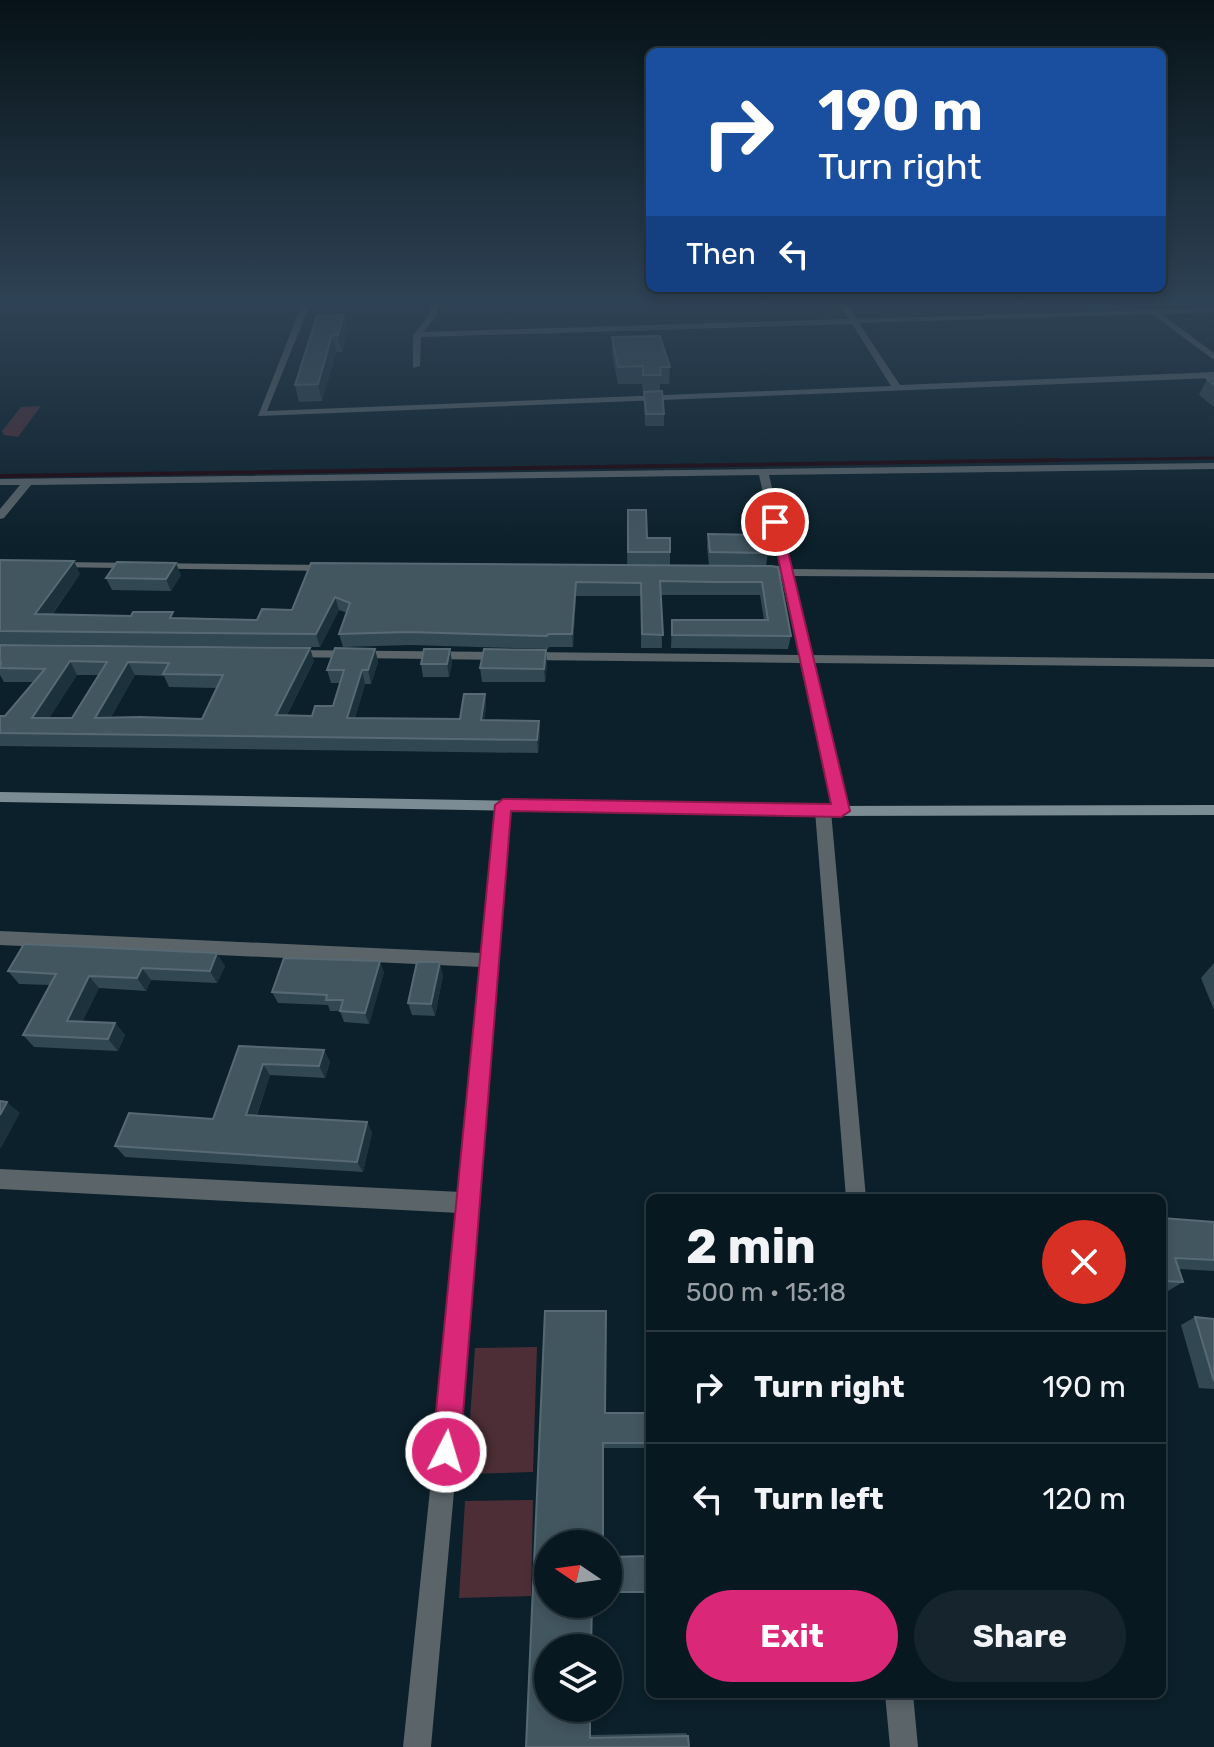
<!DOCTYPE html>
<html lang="en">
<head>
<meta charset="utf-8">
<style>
  body { margin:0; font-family:Rubik,sans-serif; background:#16252d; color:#f1f3f6; height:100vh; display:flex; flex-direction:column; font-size:30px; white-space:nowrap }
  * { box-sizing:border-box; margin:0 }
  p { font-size:26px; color:#98a0a5 }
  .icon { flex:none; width:44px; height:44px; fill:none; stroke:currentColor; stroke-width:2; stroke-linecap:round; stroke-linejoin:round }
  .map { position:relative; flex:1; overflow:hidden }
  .details { position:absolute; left:646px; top:1194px; width:520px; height:504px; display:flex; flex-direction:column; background:#081820; border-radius:12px; box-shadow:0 4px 12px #0003,0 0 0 2px #29373e }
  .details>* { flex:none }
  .banner { position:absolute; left:646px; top:48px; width:520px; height:244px; border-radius:12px; box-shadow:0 4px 12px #0003,0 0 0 2px #29373e; background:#1a4fa0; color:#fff; overflow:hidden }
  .needle { width:52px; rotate:283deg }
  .buttons { position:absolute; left:534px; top:1530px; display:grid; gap:16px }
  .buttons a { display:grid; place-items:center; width:88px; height:88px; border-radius:50%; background:#081820; box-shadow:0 4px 12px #0003,0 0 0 2px #29373e; font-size:40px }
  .pin { position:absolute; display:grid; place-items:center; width:68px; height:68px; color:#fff; margin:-34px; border:4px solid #fff; border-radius:50%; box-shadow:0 2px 8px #0007 }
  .me { position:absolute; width:88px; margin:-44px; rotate:5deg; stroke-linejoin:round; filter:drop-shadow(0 0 6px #0008) }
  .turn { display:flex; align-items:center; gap:28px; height:168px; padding:0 40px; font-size:36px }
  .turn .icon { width:104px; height:104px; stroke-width:2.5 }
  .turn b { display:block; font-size:56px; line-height:68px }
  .then { display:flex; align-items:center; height:76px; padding:0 40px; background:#0003; gap:16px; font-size:30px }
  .round { display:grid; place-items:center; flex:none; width:84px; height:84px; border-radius:42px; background:#16252d }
  .head { display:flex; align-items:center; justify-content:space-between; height:136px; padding:0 40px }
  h1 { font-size:48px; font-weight:700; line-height:60px }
  .primary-button { display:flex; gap:16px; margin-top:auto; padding:16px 40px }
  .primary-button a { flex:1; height:92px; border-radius:48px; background:#db2777; color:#fff; font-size:32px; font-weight:700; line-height:92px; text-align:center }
  .primary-button a+a { background:#16252d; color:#f1f3f6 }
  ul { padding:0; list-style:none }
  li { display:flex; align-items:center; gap:24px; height:112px; padding:0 40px; border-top:2px solid #29373e }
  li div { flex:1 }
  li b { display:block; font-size:30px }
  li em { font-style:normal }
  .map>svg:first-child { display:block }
  .green { fill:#4d2e37 }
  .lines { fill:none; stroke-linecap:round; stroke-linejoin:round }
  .stream-far1 { stroke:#1c0109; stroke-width:3 }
  .stream { stroke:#1c0109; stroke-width:4 }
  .street { fill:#5a6469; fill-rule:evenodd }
  .secondary { fill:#7c8c95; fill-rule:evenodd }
  .wall { fill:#314751; fill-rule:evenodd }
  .shaded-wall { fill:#1b313b }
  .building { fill:#425660; stroke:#576a74; stroke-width:2; fill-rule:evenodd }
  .route { fill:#db2777; stroke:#8e194d; stroke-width:2 }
</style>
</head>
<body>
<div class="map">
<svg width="1214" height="1747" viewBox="0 0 1214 1747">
  <rect width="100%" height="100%" fill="#0b202a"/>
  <path class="green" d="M41,406L18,437L4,435L2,431L21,407Z
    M537,1347L533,1472L466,1474L475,1348Z
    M533,1500L531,1596L459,1598L465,1501Z"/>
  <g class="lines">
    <path class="stream-far1" d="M924,462L1214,458"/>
    <path class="stream" d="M0,476L1059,460"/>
    <path class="street" d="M302,304H310L267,411L891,386L852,324L421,337L420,366L413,368V335L428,316L432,304H440L436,316L423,332L849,319L839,304H847L856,319L1214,308V312L1161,314L1214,353V360L1152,314L859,323L900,385L1214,372V378L258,416Z
      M1214,463V469L769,475L791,569L1214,573V579L793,576L811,655L1214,659V667L813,663L849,811L841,816L833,811L800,663L526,660L520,656L526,652L799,655L781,576L760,575L754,572L760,569H780L759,475L31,485L4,518L0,519V509L20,485H0V479Z
      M56,562L328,565L334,568L328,571L52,567V563Z
      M290,650L502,652L508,656L502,660L285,657L284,654Z
      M503,800L510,805L480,1203L431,1747H403L459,1213L0,1189V1169L461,1192L481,967L0,945V931L482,953L496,805Z
      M823,806L831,811L866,1198H846L815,811Z
      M885,1694H913L918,1747H890Z"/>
    <path class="secondary" d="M0,792L823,806L1214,805V815L823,816L0,802Z"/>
  </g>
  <path class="wall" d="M1088,304H1126L1124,308L1094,309Z
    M344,315L348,331L342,352H336L322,401L299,402L295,385Z
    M612,337L670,367L669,384H660V391L664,414V426H645L644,393H643L642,384H618L612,354Z
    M1207,379H1214V407L1199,395Z
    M628,510L647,538L670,552V565H627Z
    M708,534L768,553L766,566L791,636L788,649L671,648L672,620H764L760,595H661L662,648H641V596H576L573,647H549L548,649L411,645L343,647L339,634L347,613L339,610L320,647L0,644V560L80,574L52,615L257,620L292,610L311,563L709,565L707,547Z
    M181,575L171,591L112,590L106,578Z
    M0,645L314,661L287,715L312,716L333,706L340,683H331L327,670L375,649L378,662L371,684H365L355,718L460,719L485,694L486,708L484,720L539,721L540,734L538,753L0,746V716H5L34,682H4L0,675ZM77,675H98L72,718H49ZM135,675L164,676L169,687L217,688L202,719L111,717Z
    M450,649L452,663L449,677H423L421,664Z
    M547,663L545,682H482L480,668Z
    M1214,963V1010L1201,978Z
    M225,966L217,983L151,980L146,991L99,988L82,1022L115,1023L125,1035L118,1051L34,1047L23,1035L50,985L19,984L8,971Z
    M384,972L369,1024L344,1022L340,1011H330L328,1005L278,1003L272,992Z
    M443,975L435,1016L412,1015L408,1003Z
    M239,1046L324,1050L330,1062L325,1078L270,1075L257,1115L367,1122L372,1133L363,1172L125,1157L115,1146L213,1119Z
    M1162,1218L1214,1222V1271L1179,1269L1183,1282L1168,1291H1162Z
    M545,1311H606L605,1413H650V1448H603V1544H548V1604H592V1648H548V1708H591L590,1735L686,1733L688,1736L689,1747H526Z
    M1195,1317L1214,1319V1389L1199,1388L1181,1325Z
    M650,1556V1593H608V1557Z"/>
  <path class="shaded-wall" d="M344,315L348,331L342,352L338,335Z
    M332,335L336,352L322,401L318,384Z
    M74,561L80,574L42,628L35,614Z
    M176,563L181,575L171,591L166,579Z
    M576,582V596L573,647L572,634Z
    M335,597L339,610L320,647L316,634Z
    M310,648L314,661L280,728L276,715Z
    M375,649L378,662L371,684L368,670Z
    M450,649L452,663L449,677L447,664Z
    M546,650L547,663L545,682L544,669Z
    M70,661L77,675L41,731L32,718Z
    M128,662L135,675L103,731L95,718Z
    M362,670L365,684L351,731L347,718Z
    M485,694L486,708L482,733L481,720Z
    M539,721L540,734L538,753L537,740Z
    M217,953L225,966L217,983L210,971Z
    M380,961L384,972L369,1024L365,1013Z
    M440,962L443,975L435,1016L431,1004Z
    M142,968L151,980L146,991L137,978Z
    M89,976L99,988L77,1033L67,1021Z
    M115,1023L125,1035L118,1051L108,1039Z
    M324,1050L330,1062L325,1078L319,1066Z
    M263,1064L270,1075L253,1125L246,1115Z
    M7,1102L20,1113L1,1148H0V1115Z
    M367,1122L372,1133L363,1172L357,1162Z"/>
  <path class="building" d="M344,315L338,335H332L318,384L295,385L317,316Z
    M660,336L670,367H660L661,375H643V366L618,367L612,337Z
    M1207,379H1214V385Z
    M662,391L664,414H646L644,392Z
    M628,510H646L647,538H670V552H628Z
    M708,534L765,535L768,553L710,552Z
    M0,560L74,561L35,614L131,616L133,612H173L170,618L257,620L262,609L292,610L311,563L771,566L778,567L791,636L672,635V620H768L762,582H713L660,581L663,635L642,634L641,583L576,582L572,634H548L547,636L408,632L339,634L350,603L335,597L316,634L0,631Z
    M117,562L176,563L166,579L106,578Z
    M0,645L310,648L276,715L312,716L315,706H333L344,670H327L335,648L375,649L368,670H362L347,718L460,719L464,694H485L481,720L539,721L537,740L0,733V716H5L45,669L0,668L1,662H0ZM70,661L107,662L72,718H32ZM128,662L169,663L163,674L223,675L202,719L140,717L95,718Z
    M424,649H450L447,664H421Z
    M484,649L546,650L544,669L480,668Z
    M24,944L217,953L210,971L142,968L137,978L89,976L67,1021L115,1023L108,1039L23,1035L56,974L8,971Z
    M284,958L380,961L365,1013L340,1011L343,1000H326L327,995L272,992Z
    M417,962H440L431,1004L408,1003Z
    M239,1046L324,1050L319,1066L263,1064L246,1115L367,1122L357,1162L115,1146L129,1113L213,1119Z
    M0,1101L7,1102L0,1115Z
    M1162,1218L1214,1222V1260L1175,1258L1183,1282L1162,1281Z
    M545,1311H606L605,1413H650V1443H603V1544H548V1604H592L591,1648H548V1708H590V1738L688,1736L689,1747H526Z
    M1195,1317L1214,1319V1381Z
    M650,1556V1592H608V1557Z"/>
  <linearGradient id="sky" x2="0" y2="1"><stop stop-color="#061217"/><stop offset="0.55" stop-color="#2e4255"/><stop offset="1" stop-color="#2e4255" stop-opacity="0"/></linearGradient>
  <rect width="1214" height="549" fill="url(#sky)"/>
  <path class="route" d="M770,520L781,522L850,811L841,817L511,811L460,1452L456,1461L446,1466L437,1461L432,1452L495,805L503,799L831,804Z"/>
</svg>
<div class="buttons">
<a><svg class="needle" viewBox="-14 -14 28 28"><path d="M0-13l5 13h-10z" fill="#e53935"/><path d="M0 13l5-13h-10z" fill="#98a0a5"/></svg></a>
<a><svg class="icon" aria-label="layers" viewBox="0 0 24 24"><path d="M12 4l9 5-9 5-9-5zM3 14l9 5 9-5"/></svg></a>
</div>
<div class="pin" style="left:775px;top:522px;background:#d93025"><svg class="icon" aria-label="arrive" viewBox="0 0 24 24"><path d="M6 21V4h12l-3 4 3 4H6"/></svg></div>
<svg class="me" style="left:446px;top:1452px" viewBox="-20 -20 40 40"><circle r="17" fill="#db2777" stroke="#fff" stroke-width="3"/><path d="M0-11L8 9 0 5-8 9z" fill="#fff"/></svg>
<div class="banner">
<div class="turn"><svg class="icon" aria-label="right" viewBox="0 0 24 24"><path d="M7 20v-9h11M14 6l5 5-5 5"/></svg><div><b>190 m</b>Turn right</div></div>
<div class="then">Then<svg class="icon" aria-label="left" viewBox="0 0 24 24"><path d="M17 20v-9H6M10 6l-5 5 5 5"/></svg></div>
</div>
<section class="details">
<div class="head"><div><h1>2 min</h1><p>500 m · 15:18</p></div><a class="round" style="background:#d93025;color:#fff"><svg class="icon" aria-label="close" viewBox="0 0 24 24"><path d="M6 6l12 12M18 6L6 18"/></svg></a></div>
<ul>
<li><svg class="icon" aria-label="right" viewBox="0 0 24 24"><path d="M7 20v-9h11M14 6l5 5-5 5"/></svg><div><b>Turn right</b></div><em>190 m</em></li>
<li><svg class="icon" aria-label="left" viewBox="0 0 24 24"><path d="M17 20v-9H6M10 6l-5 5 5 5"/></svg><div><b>Turn left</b></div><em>120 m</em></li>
</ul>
<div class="primary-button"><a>Exit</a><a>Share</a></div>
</section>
</div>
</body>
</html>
